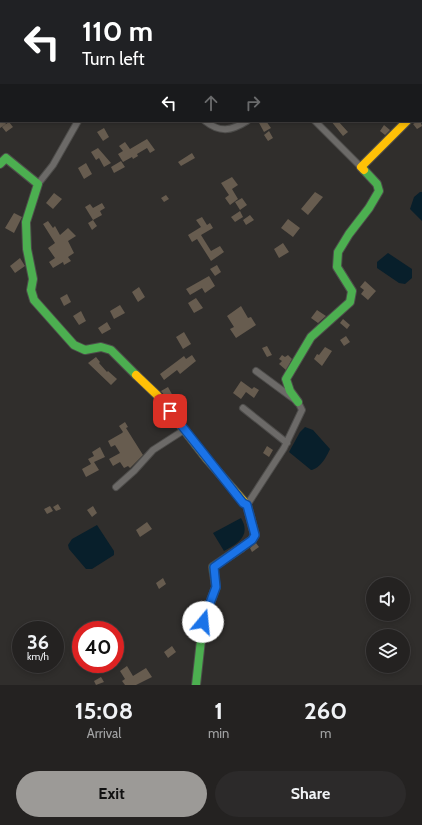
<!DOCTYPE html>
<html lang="en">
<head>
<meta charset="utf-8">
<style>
  body { margin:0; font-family:Cabin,sans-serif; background:#2c2a2a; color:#f1f3f6; height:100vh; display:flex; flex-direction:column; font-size:15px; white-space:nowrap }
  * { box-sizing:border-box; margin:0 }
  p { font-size:13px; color:#a3a4a5 }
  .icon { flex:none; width:22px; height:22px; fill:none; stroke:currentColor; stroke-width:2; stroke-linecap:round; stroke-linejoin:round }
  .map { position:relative; height:685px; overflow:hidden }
  .drawer { display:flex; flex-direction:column; background:#242221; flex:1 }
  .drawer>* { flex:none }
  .guide { position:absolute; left:0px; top:0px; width:422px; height:122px; box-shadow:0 2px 6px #0003,0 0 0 1px #413f3f; background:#202124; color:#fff; overflow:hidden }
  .controls { position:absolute; left:366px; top:577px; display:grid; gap:8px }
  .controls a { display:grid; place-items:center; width:44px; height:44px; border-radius:50%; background:#242221; box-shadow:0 2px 6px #0003,0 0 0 1px #413f3f; font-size:20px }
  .speed { position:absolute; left:12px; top:621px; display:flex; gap:8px; font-size:20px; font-weight:700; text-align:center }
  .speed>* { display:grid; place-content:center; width:52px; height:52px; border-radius:50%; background:#242221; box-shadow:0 2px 6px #0003,0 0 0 1px #413f3f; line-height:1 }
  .speed small { font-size:10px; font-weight:400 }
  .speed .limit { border:6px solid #d22; background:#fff; color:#111 }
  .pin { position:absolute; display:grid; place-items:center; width:34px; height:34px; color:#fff; margin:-17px; border-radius:8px; box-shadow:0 2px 6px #0006 }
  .me { position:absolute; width:44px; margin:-22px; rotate:17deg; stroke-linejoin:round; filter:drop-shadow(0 0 3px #0008) }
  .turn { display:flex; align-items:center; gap:14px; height:84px; padding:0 16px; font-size:18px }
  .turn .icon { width:52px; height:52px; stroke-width:2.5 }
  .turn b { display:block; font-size:28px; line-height:34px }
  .lanes { display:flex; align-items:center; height:38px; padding:0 16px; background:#0003; justify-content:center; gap:20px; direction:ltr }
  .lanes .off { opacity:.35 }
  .eta { display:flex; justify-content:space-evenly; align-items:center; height:68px; text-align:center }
  .eta b { font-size:24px; font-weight:700; line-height:28px }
  .action { display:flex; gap:8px; margin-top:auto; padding:8px 16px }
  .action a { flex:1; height:46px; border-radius:24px; background:#9c9a97; color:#111; font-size:16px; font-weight:700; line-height:46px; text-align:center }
  .action a+a { background:#2c2a2a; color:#f1f3f6 }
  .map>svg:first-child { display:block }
  .water { fill:#081f2b }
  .building { fill:#675c4f }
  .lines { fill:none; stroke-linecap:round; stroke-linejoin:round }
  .street-casing { stroke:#4d4c4a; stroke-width:8 }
  .fast-casing { stroke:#4d4c4a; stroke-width:10 }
  .slow-casing { stroke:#4d4c4a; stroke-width:10 }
  .street { stroke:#6c6a68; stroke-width:6 }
  .fast { stroke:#4caf50; stroke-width:8 }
  .slow { stroke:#ffc107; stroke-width:8 }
  .route-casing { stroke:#114b97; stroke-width:10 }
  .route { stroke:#1a73e8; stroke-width:7 }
</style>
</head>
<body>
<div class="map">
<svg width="422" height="685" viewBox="0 0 422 685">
  <rect width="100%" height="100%" fill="#302e2c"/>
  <path class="water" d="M420,192H422V221L410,209L414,197Z
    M388,253L412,269V278L405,284L399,283L377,268V262Z
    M305,427L313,430L330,449C327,456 320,469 311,470L289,452L300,432Z
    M241,518C251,535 239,543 224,551L213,533Z
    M97,525L114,551V555L92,569H86L69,549L68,545L72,539Z"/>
  <path class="building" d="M0,116L1,121H4L6,124L0,128Z
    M258,121H266L271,128L264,132Z
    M331,121H338L348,132L343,136Z
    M418,121H420L422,126L417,129L413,124Z
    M9,122L13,127L6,132L2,127Z
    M384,125L390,130L385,135L380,131Z
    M104,128L109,137L103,141L97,132Z
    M269,131L273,138L268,141L264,135Z
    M147,139L155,150L150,153L147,148L137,154L138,156L133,159L132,157L123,162L118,154L123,151L119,146L125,142L130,149Z
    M98,148L111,163L104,167L99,158L96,160L91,152Z
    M192,153L195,158L181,166L178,162Z
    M121,161L125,167L114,173L111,167Z
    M86,163L92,174L84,179L78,168Z
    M232,177L238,185L232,189L238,199L230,205L225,198L229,195L221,183Z
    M315,192L323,197L308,215L301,209Z
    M54,193L62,199L53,209L46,203Z
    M166,195L169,199L164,202L161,198Z
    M242,198L247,205L240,210L235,202Z
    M102,203L105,208L100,211L102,215L93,220L85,207L90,204L93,208Z
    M240,211L243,217L235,222L231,217Z
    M14,213L22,217L14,233L5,228Z
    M250,215L254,220L246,225L243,220Z
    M202,217L207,225L210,223L213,228L201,235L211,251L220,246L224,252L211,261L197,239L192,242L188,235L201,227L196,220Z
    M288,219L300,228L293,237L281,228Z
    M93,220L97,226L92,230L88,223Z
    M48,221L53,228L55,226L60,235L68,228L76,236L68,241L74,253L68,257L71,261L64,265L63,262L53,268L49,262L55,258L48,248L55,243L43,224Z
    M283,243L289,252L279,258L274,249Z
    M20,258L25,266L15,273L10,266Z
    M217,265L221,272L215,276L210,269Z
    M209,276L215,286L205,293L202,288L190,295L186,289Z
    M365,281L376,291L368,300L361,294L364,290L360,287Z
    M139,287L145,297L138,302L132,292Z
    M67,294L71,302L64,306L60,298Z
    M196,298L203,308L194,313L188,303Z
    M120,305L125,313L114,319L110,311Z
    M241,306L248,318L251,317L256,325L236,338L230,329L234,327L227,316Z
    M317,310L326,316L318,323L311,318Z
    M81,311L86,321L79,325L73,316Z
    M343,319L350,325L347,329L340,323Z
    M107,322L111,329L102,334L98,328Z
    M184,332L191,344L183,349L176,337Z
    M346,336L350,342L344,346L340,340Z
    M267,346L272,355L267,357L262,348Z
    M325,347L332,351L322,366L314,359L317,354L319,355Z
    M192,355L196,361L191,365L180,374L177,370L164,380L160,374L184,356L186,359Z
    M282,355L285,357L288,355L292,359L286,370L279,364L282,361L279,359Z
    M96,357L100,362L99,363L107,372L108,371L117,379L111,385L88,363Z
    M241,381L252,389L254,387L259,390L254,398L246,392L241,399L233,393Z
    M168,387L174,398L169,401L161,391Z
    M125,422L128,427L126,428L143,455L130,468L128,466L124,468L120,462L113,466L109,459L120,453L115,445L111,447L108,441L122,433L123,432L119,426Z
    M267,446L273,450L269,457L263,453Z
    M100,447L105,457L94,462L99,470L86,477L82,469L91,464L88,459L94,456L92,452Z
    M58,504L61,509L56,511L53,507Z
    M50,506L53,511L47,514L44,509Z
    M93,506L97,513L92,517L87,510Z
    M147,522L152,529L140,537L136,530Z
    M256,543L259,547L252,552L250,548Z
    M163,578L166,584L159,589L156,583Z
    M38,624L42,630H29Z
    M172,646L176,652L168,658L164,652Z
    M127,666L133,676L146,668L152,677L136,685H125L122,681L125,679L120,671Z
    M101,677L104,682L96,685L94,681Z"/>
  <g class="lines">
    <g class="street-casing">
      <path id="street" d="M20,0L21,1
        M267,1L269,0
        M421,106L422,105
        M205,121C220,133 231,131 247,121
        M315,121L361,167
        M38,184L53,165L78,121
        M243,408L287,443
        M116,487L134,471L153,450L184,430
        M247,505L284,448L302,410L298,402L256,371"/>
    </g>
    <g class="fast-casing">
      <path id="fast" d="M0,164L6,158L38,184L26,222L27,249L33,279L31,290L34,300L74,345L85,350L101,347L111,350L136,375
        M298,402L290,391L286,379L311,337L350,302L352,291L337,267L338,252L349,234L369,208L379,191L377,184L364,170
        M196,685L203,622L216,587L213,567L241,548"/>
    </g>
    <g class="slow-casing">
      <path id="slow" d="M364,170L361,167L407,121
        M136,375L157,395L206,458L247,505L255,535L252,540L241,548"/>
    </g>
    <use href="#street" class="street"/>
    <use href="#fast" class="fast"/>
    <use href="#slow" class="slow"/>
  </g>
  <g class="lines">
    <g class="route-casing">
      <path id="route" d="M170,411L243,503L247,505L255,535L252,540L214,567L216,587L203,622"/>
    </g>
    <use href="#route" class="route"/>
  </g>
</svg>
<div class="controls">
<a><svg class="icon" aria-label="sound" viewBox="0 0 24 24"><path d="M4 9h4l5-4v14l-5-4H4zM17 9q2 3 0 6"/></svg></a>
<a><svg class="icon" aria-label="layers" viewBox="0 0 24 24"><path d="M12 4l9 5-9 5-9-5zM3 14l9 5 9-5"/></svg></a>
</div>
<div class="speed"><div>36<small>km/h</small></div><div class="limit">40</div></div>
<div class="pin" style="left:170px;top:411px;background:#d93025"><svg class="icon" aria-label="arrive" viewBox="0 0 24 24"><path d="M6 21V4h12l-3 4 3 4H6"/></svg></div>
<svg class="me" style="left:203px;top:622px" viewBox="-20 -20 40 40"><circle r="19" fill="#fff"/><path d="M0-13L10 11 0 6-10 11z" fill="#1a73e8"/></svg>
<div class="guide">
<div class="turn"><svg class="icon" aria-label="left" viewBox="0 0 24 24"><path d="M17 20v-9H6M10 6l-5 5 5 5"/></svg><div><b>110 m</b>Turn left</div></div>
<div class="lanes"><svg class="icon" aria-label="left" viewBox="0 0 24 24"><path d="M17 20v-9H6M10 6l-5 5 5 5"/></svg><svg class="icon off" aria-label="ahead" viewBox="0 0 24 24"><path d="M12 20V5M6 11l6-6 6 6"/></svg><svg class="icon off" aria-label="right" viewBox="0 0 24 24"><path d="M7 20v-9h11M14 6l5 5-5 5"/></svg></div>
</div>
</div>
<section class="drawer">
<div class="eta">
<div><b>15:08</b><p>Arrival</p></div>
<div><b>1</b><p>min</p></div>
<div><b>260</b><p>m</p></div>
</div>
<div class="action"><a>Exit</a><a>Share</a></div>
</section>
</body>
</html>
